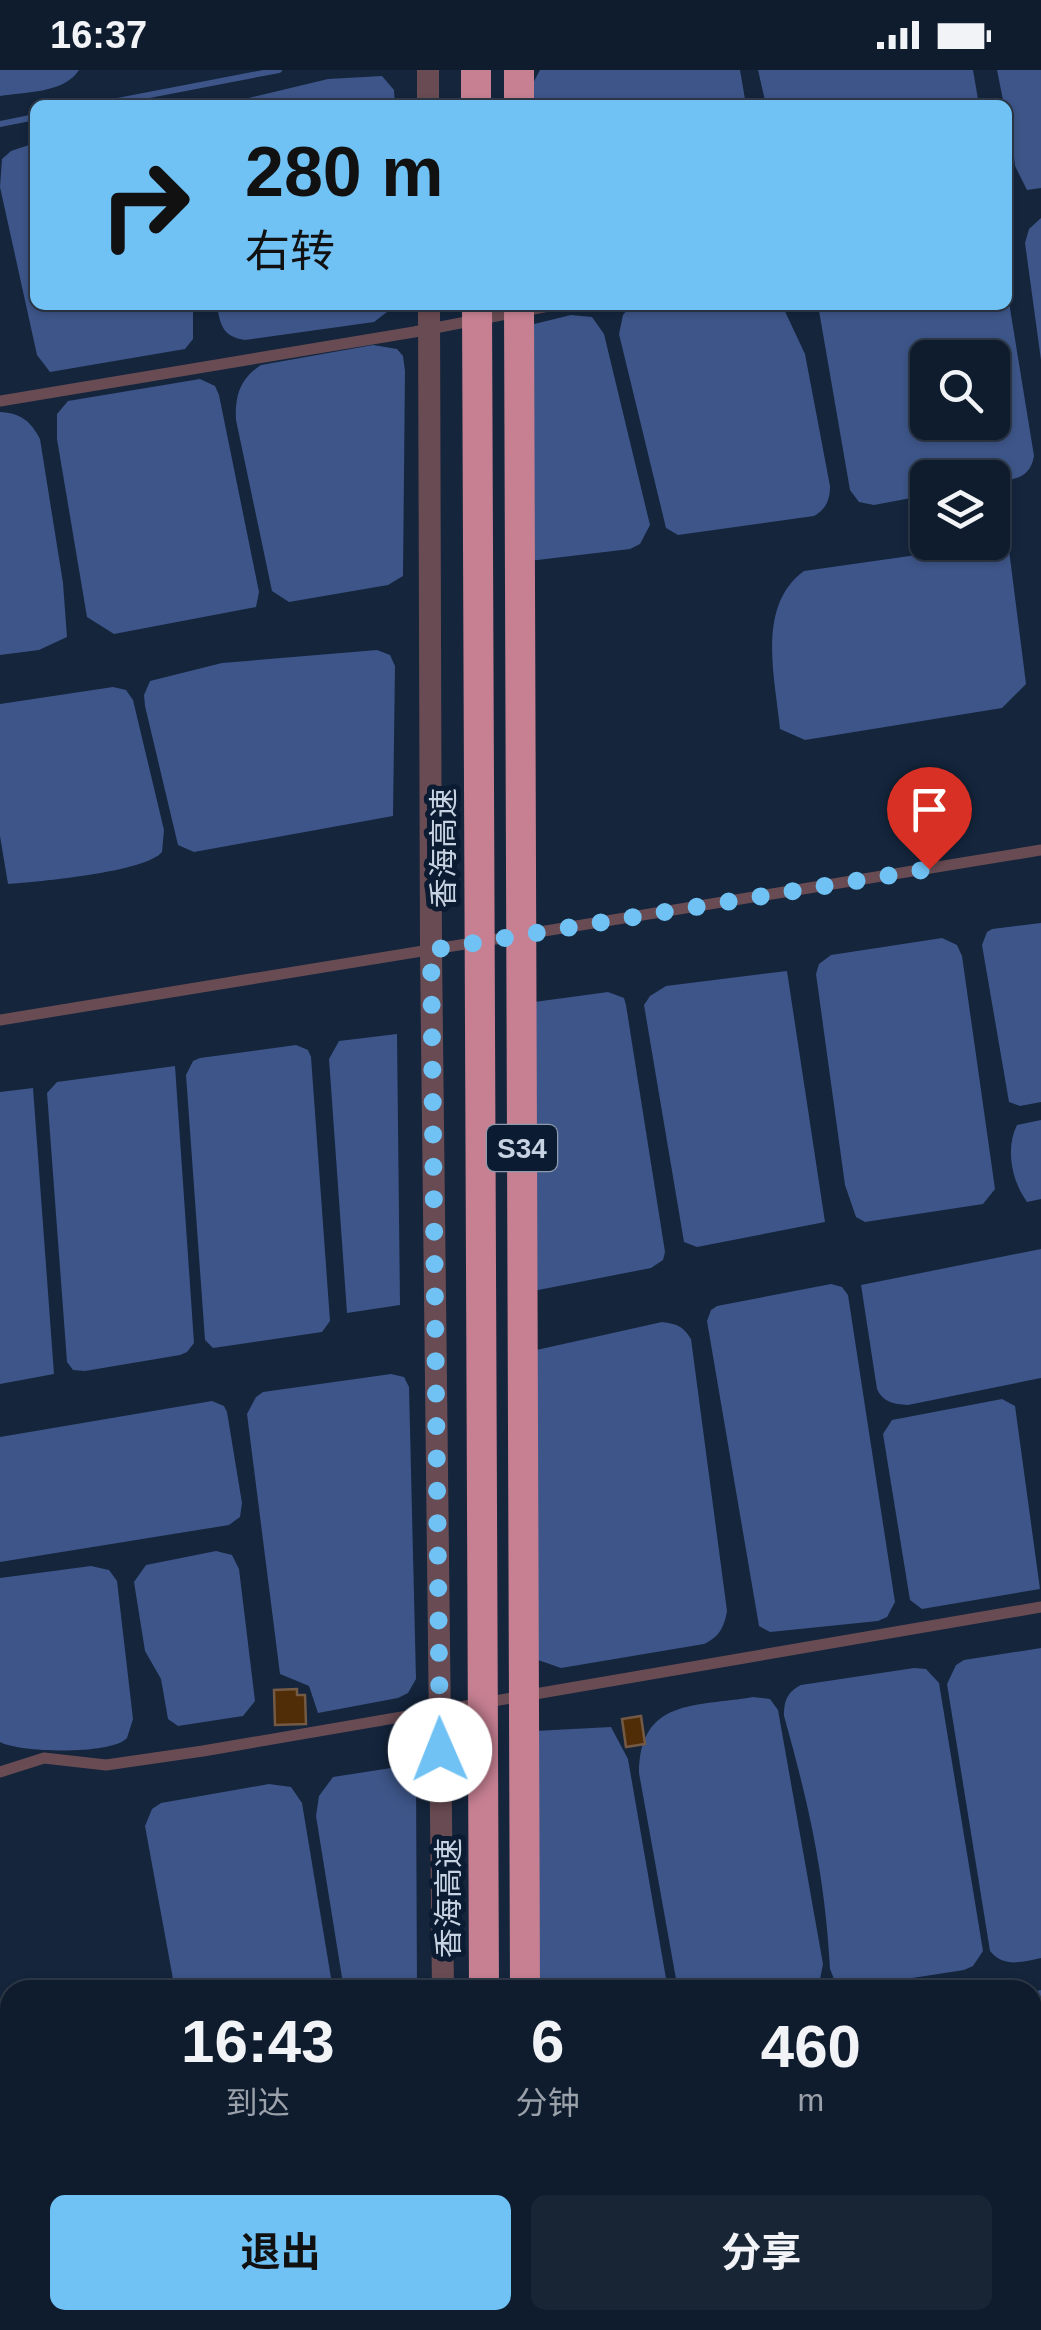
<!DOCTYPE html>
<html lang="zh">
<head>
<meta charset="utf-8">
<style>
  body { margin:0; font-family:Arial,"Noto Sans SC",sans-serif; background:#182535; color:#f1f3f6; height:100vh; display:flex; flex-direction:column; font-size:38px; white-space:nowrap }
  * { box-sizing:border-box; margin:0 }
  p { font-size:32px; color:#9ba1aa }
  .icon { flex:none; width:55px; height:55px; fill:none; stroke:currentColor; stroke-width:2; stroke-linecap:round; stroke-linejoin:round }
  .map { position:relative; flex:1; overflow:hidden }
  .drawer { position:absolute; left:0px; top:1910px; width:1042px; height:350px; display:flex; flex-direction:column; background:#0f1c2d; border-radius:30px 30px 0 0; box-shadow:0 2px 8px #0004,0 0 0 2px #2f3a49 }
  .drawer>* { flex:none }
  .hud { position:absolute; left:30px; top:30px; width:982px; height:210px; border-radius:15px; box-shadow:0 2px 8px #0004,0 0 0 2px #2f3a49; background:#70c1f4; color:#111; overflow:hidden }
  .tools { position:absolute; left:910px; top:270px; display:grid; gap:20px }
  .tools a { display:grid; place-items:center; width:100px; height:100px; border-radius:15px; background:#0f1c2d; box-shadow:0 2px 8px #0004,0 0 0 2px #2f3a49; font-size:50px }
  .pin { position:absolute; display:grid; place-items:center; width:85px; height:85px; color:#fff; margin:-102px -42px; border-radius:50% 50% 50% 0; rotate:-45deg; box-shadow:0 0 10px #0007 }
  .pin .icon { rotate:45deg }
  .me { position:absolute; width:110px; margin:-55px; rotate:359deg; stroke-linejoin:round; filter:drop-shadow(0 0 8px #0008) }
  .turn { display:flex; align-items:center; gap:35px; height:210px; padding:0 50px; font-size:45px }
  .turn .icon { width:130px; height:130px; stroke-width:2.5 }
  .turn b { display:block; font-size:70px; line-height:85px }
  .eta { display:flex; justify-content:space-evenly; align-items:center; height:170px; text-align:center }
  .eta b { font-size:60px; font-weight:700; line-height:70px }
  .button { display:flex; gap:20px; margin-top:auto; padding:20px 50px }
  .button a { flex:1; height:115px; border-radius:15px; background:#70c1f4; color:#111; font-size:40px; font-weight:700; line-height:115px; text-align:center }
  .button a+a { background:#182535; color:#f1f3f6 }
  .status { display:flex; justify-content:space-between; align-items:center; height:70px; padding:0 50px; background:#0f1c2d; direction:ltr }
  .status svg { height:28px; fill:currentColor }
  .map>svg:first-child { display:block }
  .water { fill:#3d5588; fill-rule:evenodd }
  .lines { fill:none; stroke-linecap:round; stroke-linejoin:round }
  .stream { stroke:#3d5588; stroke-width:6 }
  .building { fill:#512d07; stroke:#745a44; stroke-width:2.5 }
  .lane { stroke:#694c53; stroke-width:11 }
  .street { stroke:#694c53; stroke-width:22 }
  .highway { stroke:#c68092; stroke-width:30 }
  .highway-bridge { stroke:#c68092; stroke-width:30 }
  .route { stroke:#70c1f4; stroke-width:18; stroke-dasharray:0 32.4 }
  .labels { text-anchor:middle; stroke-width:10; stroke-linejoin:round; paint-order:stroke }
  .shield { fill:#0b1b31; stroke:#8f9bad; stroke-width:2.5 }
  .shield-label { font-size:28px; font-weight:bold; fill:#c7d2e2 }
  .street-label { font-size:30px; fill:#c7d2e2; stroke:#0b1b31 }
</style>
</head>
<body>
<div class="status"><b>16:37</b><svg viewBox="0 0 49 12"><path d="M0 12V9h3v3zM5 12V6h3v6zM10 12V3h3v9zM15 12V0h3v12zM26 1h20v11H26zM47 4h2v5h-2z"/></svg></div>
<div class="map">
<svg width="1041" height="2260" viewBox="0 0 1041 2260">
  <rect width="100%" height="100%" fill="#14253c"/>
  <path class="water" d="M0,0H79C65,23 25,22 0,26Z
    M540,0H740L746,35H532V15Z
    M758,0H973L979,35H766Z
    M997,0H1041V118L1027,120L1015,96L1008,35H1004Z
    M382,6L394,20L395,35H220L328,9Z
    M35,73V235H193V269L185,279L50,302L37,285L0,117L2,89L11,81Z
    M1041,148V290L1025,173L1029,159Z
    M1008,226L1034,386C1030,410 1012,409 993,413L992,408H928L927,425L874,435L859,432L850,420L818,235H1008ZM928,288H992V352H928Z
    M217,235H396L374,252L245,270C223,267 220,255 217,235Z
    M631,235H782L805,284L830,416C830,430 826,439 814,446L678,465L666,458L619,264L623,245Z
    M571,245L592,247L604,264L650,455L640,474L630,479L529,491L526,256Z
    M373,275L397,279L403,286L405,301L403,506L388,515L289,532L272,521L236,350C235,325 240,309 261,295Z
    M200,309L215,316L219,325L259,522L256,537L114,564L87,547L57,369V344L68,331Z
    M0,342C20,343 31,351 40,369L63,513L67,567L39,580L0,585Z
    M1008,472L1026,614L1002,638L805,670L780,659C775,607 756,536 804,501Z
    M377,580L390,585L395,596L393,746L194,782L178,775L145,636L144,625L150,611L222,593Z
    M113,617L126,620L133,630L164,760L162,782C146,802 37,812 8,814L0,766V634Z
    M1041,853V1032L1020,1036L1009,1032L982,875L987,862L992,859Z
    M942,868L957,875L962,886L995,1119L983,1134L865,1152L856,1147L845,1115L816,904L819,894L831,885Z
    M787,901L825,1152L697,1177L684,1172L644,935L650,926L666,916Z
    M608,922L624,928L626,935L665,1182L663,1190L651,1198L528,1222L534,932Z
    M397,964L400,1235L347,1243L329,989L339,971Z
    M296,975L308,980L311,987L330,1251L322,1262L213,1278L205,1270L186,1005L193,991L200,988Z
    M175,996L194,1273L187,1282L180,1285L85,1301L73,1300L67,1292L47,1023L57,1012Z
    M33,1018L54,1304L0,1314V1022Z
    M1041,1050V1129L1027,1132C1012,1111 1005,1079 1017,1055Z
    M1041,1179V1308L908,1335C893,1334 883,1332 877,1319L861,1215Z
    M831,1214L842,1217L848,1225L895,1532L887,1547L878,1551L770,1562L759,1556L707,1251L711,1240L717,1236Z
    M662,1252C677,1254 683,1256 691,1269L727,1541C724,1558 719,1567 704,1574L561,1598L538,1590L532,1281Z
    M391,1304L404,1307L409,1317L416,1609L408,1623L398,1628L318,1643L309,1616L280,1604L247,1344L256,1327L263,1322Z
    M1002,1329L1015,1336L1040,1519L922,1539L910,1530L883,1364L892,1350Z
    M212,1331L224,1336L227,1342L242,1433L240,1447L229,1455L0,1492V1367Z
    M216,1481L232,1485L239,1499L255,1631L243,1646L178,1656L168,1649L161,1609L145,1581L134,1512L146,1495Z
    M91,1496L109,1500L117,1511L133,1649L127,1668C112,1685 20,1683 0,1672V1508Z
    M1041,1578V1888C1022,1892 1004,1898 990,1881L947,1614L956,1595L964,1590Z
    M914,1598L926,1599L939,1613L983,1881L973,1896L964,1900L848,1918L834,1909L830,1899C825,1806 809,1735 784,1646C784,1631 787,1622 801,1615Z
    M753,1627L770,1629L778,1640L823,1894L819,1914L812,1920H678L639,1703C640,1628 695,1637 753,1627Z
    M611,1657L628,1689L668,1920H538L535,1661Z
    M404,1696L412,1698L416,1704L417,1920H344L316,1746L319,1726L333,1707Z
    M269,1714L291,1717L302,1733L333,1920H175L145,1756L152,1739L161,1733Z
    M1041,1920V2128L1032,2122V1922Z
    M88,2250H209L210,2260H91Z"/>
  <g class="lines">
    <path class="stream" d="M97,35L279,0
      M0,54L35,47"/>
  </g>
  <path class="building" d="M297,1619V1625H305L306,1654L275,1655L274,1620Z
    M641,1646L645,1674L626,1677L622,1649Z"/>
  <g class="lines">
    <path class="lane" d="M0,331L414,262L554,235
      M0,950L1041,780
      M0,1702L44,1688L106,1695L203,1681L1041,1537"/>
    <path class="street" d="M428,0V35
      M429,235L431,881L443,1920
      M0,2102L10,2166
      M23,2250L25,2260
      M447,2250L448,2260"/>
    <path class="highway" d="M476,0V35
      M519,0V35
      M487,2250V2260
      M528,2250V2260"/>
    <path class="highway-bridge" d="M477,235L484,1920
      M519,235L525,1920"/>
  </g>
  <g class="lines">
    <path class="route" d="M440,1680L431,880L929,799"/>
  </g>
  <g class="labels">
    <rect class="shield" x="487" y="1055" width="70" height="46" rx="8"/>
    <g class="shield-label">
      <text x="522" y="1088">S34</text>
    </g>
    <g class="street-label">
      <text transform="translate(444 778) rotate(-90)" y="10">香海高速</text>
      <text transform="translate(449 1828) rotate(-90)" y="10">香海高速</text>
    </g>
  </g>
</svg>
<div class="tools">
<a><svg class="icon" aria-label="search" viewBox="0 0 24 24"><circle cx="10" cy="10" r="6"/><path d="M15 15l6 6"/></svg></a>
<a><svg class="icon" aria-label="layers" viewBox="0 0 24 24"><path d="M12 4l9 5-9 5-9-5zM3 14l9 5 9-5"/></svg></a>
</div>
<div class="pin" style="left:929px;top:799px;background:#d93025"><svg class="icon" aria-label="arrive" viewBox="0 0 24 24"><path d="M6 21V4h12l-3 4 3 4H6"/></svg></div>
<svg class="me" style="left:440px;top:1680px" viewBox="-20 -20 40 40"><circle r="19" fill="#fff"/><path d="M0-13L10 11 0 6-10 11z" fill="#70c1f4"/></svg>
<div class="hud">
<div class="turn"><svg class="icon" aria-label="right" viewBox="0 0 24 24"><path d="M7 20v-9h11M14 6l5 5-5 5"/></svg><div><b>280 m</b>右转</div></div>
</div>
<section class="drawer">
<div class="eta">
<div><b>16:43</b><p>到达</p></div>
<div><b>6</b><p>分钟</p></div>
<div><b>460</b><p>m</p></div>
</div>
<div class="button"><a>退出</a><a>分享</a></div>
</section>
</div>
</body>
</html>
